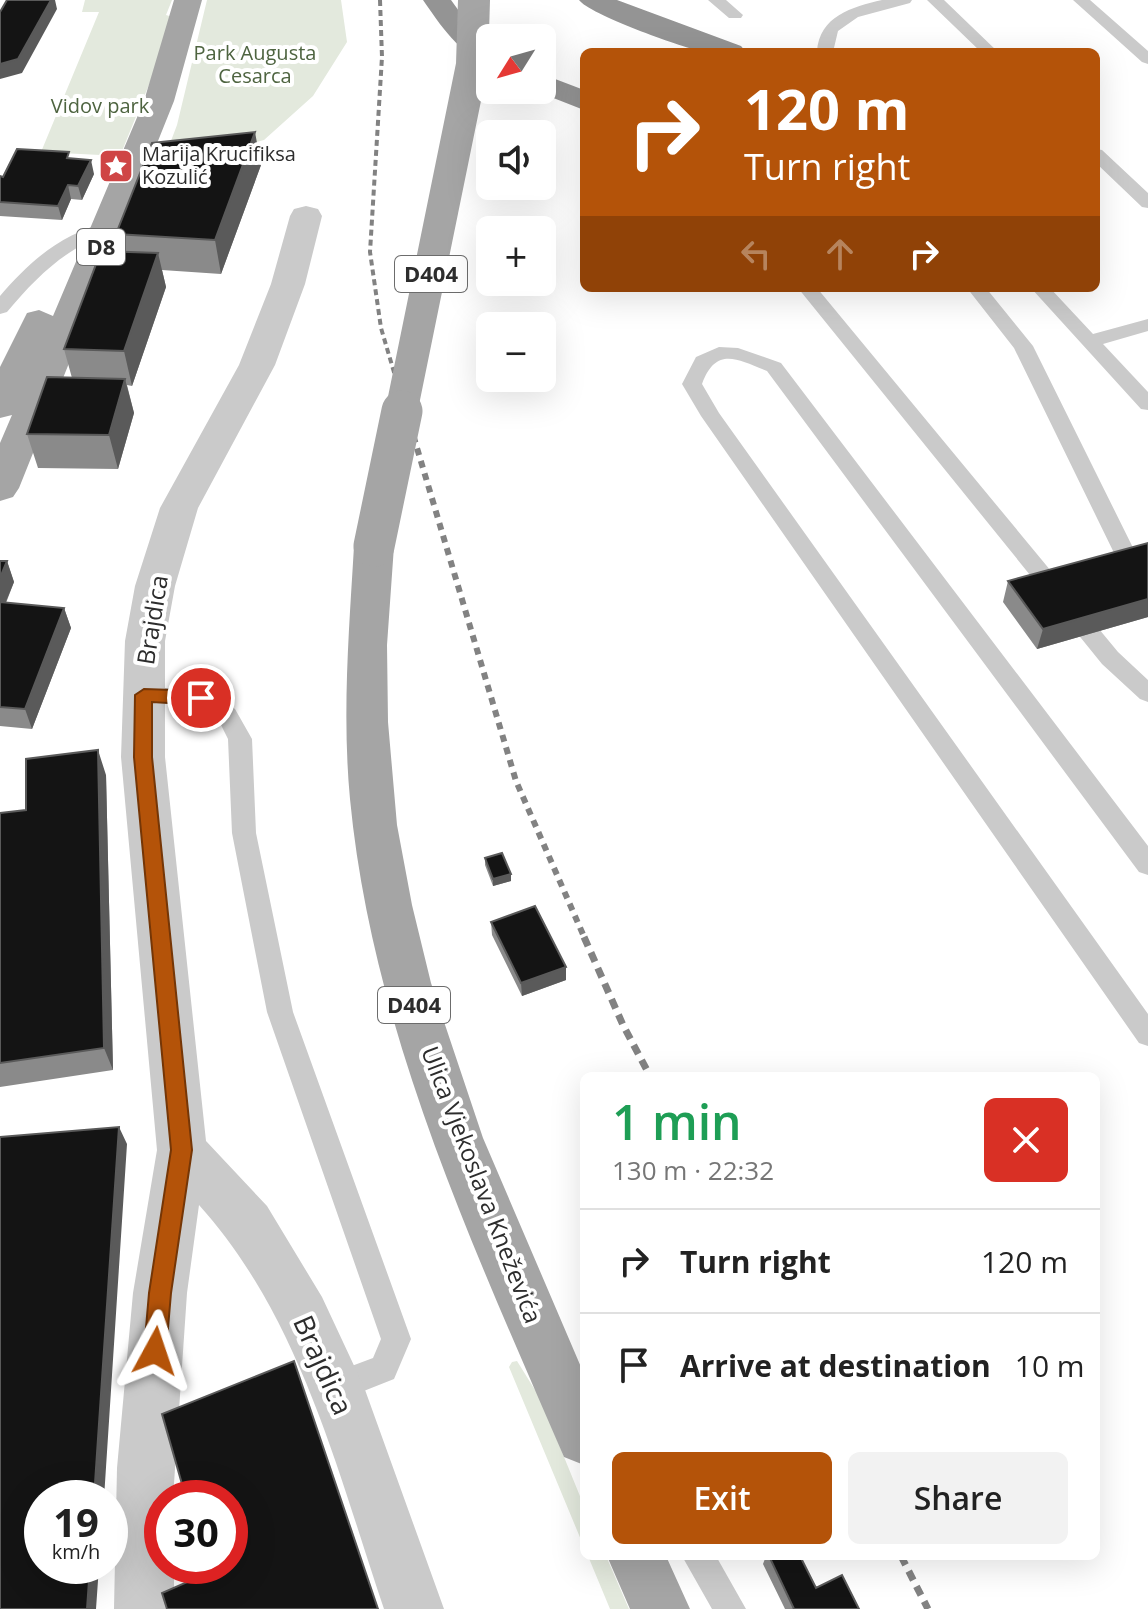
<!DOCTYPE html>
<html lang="en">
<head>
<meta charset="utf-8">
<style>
  body { margin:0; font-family:"Open Sans",sans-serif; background:#f2f2f2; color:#222; height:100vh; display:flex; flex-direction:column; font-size:30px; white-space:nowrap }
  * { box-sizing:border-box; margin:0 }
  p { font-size:26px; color:#767676 }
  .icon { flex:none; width:44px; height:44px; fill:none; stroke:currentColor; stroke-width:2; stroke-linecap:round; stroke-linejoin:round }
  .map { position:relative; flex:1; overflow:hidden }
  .drawer { position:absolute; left:580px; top:1072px; width:520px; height:488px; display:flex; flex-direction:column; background:#fff; border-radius:12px; box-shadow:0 8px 32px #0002 }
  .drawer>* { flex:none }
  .top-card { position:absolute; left:580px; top:48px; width:520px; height:244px; border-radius:12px; box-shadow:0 8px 32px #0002; background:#b45309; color:#fff; overflow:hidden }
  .needle { width:52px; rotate:233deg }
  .buttons { position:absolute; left:476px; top:24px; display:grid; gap:16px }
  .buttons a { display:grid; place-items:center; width:80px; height:80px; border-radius:12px; background:#fff; box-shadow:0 8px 32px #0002; font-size:40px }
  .speed { position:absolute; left:24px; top:1480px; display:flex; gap:16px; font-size:40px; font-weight:700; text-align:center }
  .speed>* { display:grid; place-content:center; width:104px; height:104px; border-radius:50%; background:#fff; box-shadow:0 8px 32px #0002; line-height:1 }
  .speed small { font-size:20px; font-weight:400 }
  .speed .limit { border:12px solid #d22; background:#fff; color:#111 }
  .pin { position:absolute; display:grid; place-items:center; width:68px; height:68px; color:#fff; margin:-34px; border:4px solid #fff; border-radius:50%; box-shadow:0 2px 8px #0007 }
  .me { position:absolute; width:88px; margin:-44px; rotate:5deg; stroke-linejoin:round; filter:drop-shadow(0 0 6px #0008) }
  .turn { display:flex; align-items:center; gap:28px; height:168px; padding:0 32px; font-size:36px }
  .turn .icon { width:104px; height:104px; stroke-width:2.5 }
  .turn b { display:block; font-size:56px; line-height:68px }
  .lanes { display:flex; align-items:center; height:76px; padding:0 32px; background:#0003; justify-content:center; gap:40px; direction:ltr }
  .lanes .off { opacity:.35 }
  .round { display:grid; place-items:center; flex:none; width:84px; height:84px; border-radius:12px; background:#f2f2f2 }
  .headline { display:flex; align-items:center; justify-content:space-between; height:136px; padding:0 32px }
  h1 { font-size:48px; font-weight:600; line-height:60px; color:#1e9e55 }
  .action { display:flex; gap:16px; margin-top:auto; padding:16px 32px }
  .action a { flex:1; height:92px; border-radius:12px; background:#b45309; color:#fff; font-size:32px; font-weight:600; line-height:92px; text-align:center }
  .action a+a { background:#f2f2f2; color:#222 }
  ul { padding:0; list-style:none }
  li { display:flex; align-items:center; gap:24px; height:104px; padding:0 32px; border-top:2px solid #e0e0e0 }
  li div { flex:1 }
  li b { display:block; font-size:30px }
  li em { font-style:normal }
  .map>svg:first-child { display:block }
  .green { fill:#e3e9dd }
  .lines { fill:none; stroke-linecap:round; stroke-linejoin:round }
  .lane { fill:#cacaca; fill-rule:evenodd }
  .street { fill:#cacaca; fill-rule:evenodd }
  .primary { fill:#a5a5a5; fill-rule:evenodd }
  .highway { fill:#949494; fill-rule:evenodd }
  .rail-far2 { stroke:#828282; stroke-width:4; stroke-dasharray:6 4; stroke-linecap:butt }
  .rail-far1 { stroke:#828282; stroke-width:6; stroke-dasharray:7 6; stroke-linecap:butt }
  .rail { stroke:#828282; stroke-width:7; stroke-dasharray:10 7; stroke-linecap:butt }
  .primary-bridge-far1 { stroke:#a5a5a5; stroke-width:32 }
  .primary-bridge { stroke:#a5a5a5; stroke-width:41 }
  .wall { fill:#8a8a8a }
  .shaded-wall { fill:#5a5a5a }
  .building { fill:#141414; stroke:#5a5a5a; stroke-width:2 }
  .route { fill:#b45309; stroke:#753606; stroke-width:2 }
  .labels { text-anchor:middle; stroke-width:8; stroke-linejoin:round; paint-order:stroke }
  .far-park-label { font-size:20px; fill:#4e6440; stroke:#fff }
  .far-poi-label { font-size:20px; fill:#2d2d2d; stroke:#fff; text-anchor:start }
  .shield { fill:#fff; stroke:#6c6c6c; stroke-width:2 }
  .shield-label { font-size:22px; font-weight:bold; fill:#2d2d2d }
  .street-label { font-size:24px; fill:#2d2d2d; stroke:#fff }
  .near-street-label { font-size:28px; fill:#2d2d2d; stroke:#fff }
</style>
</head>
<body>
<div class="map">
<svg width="1148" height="1609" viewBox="0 0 1148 1609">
  <rect width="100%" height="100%" fill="#fff"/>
  <path class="green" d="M85,0H172L166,15L176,18L120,156L41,152L99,12H82Z
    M207,0H341L347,42L313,96L264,140L230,149L166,154L177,125Z
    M517,1361L540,1398L584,1506V1547L509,1367L512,1362Z
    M588,1556H606L629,1609H610Z"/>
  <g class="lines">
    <path class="lane" d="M708,0H726L743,15L741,18H729Z
      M882,0H912L910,3L858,17L838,31L833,52H817C819,16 852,7 882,0Z
      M927,0H944L998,52H981Z
      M1073,0H1090L1148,51V64L1142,62Z
      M1096,149L1102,150L1148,193V208L1142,207L1096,163Z
      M109,222L118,227L115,231C68,246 39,274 7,312L0,314V296C31,260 62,233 109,222Z
      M798,288H817L1118,652L1148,680V702L1140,699L1102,664Z
      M967,288H986L1033,346L1148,578V608L1140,606L1137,600L1014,348Z
      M1031,288H1050L1093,334L1148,319V331L1103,344L1148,392V410L1141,409Z
      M719,347L738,348L781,363L1148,846V875L1139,872L767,371C737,359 716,346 702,384L719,413L1148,1014V1046L1139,1043L701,416L682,384L696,357Z
      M144,686L209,692L235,709L252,739L256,833L293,1012L411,1339L394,1379L336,1402L325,1398L321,1387L325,1376L373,1358L381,1339L267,1012L232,833L228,739L219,721L196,706L136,701L133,695L136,689Z
      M682,1556H716L746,1609H712Z"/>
    <path class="street" d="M306,206L318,209L322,216L305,284L275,365L198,508L175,586L165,641V757L206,1141L267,1206L322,1297L364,1387L444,1609H384C337,1470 300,1317 199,1205L187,1293L173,1498H162V1566H174V1609H114L117,1468L133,1293L157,1150L121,757L125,641L135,586L160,508L239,365L271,284L290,216L294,209Z"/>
    <path class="primary" d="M174,0H202L174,101L19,488L13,497L0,501V443L12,415L0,418V367L27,313L39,310L53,316L144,101Z
      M374,532L388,536L394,546L387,645L388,722L397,825L412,905L431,983L483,1138L584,1374V1465L564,1457C473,1246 372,1030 350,799C342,714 349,631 354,546L360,536Z
      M607,1556H666L690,1609H630Z"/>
    <path class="highway" d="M423,0H451L464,18L490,40V64C461,57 439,23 423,0Z
      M579,0H617L741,46L746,52C732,52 715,54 701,51C680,47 589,14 579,0Z
      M542,74L584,90V110L533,90H542Z"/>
    <path class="rail-far2" d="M380,0L382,57L370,252L381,328L406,413"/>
    <path class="rail-far1" d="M406,411L516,781L585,939"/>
    <path class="rail" d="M584,937L623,1025L650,1076
      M901,1556L928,1609"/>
    <path class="primary-bridge-far1" d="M401,413L472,65L474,0"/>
    <path class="primary-bridge" d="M374,546L402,411"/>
  </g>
  <path class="wall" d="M71,159L94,174L82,200L71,199L62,220L0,216V176L3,177Z
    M261,165L221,274L162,270L166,287L132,386L127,385L134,413L118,469L38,468L27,434L72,378L64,349L121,251L116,234Z
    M1148,543V617L1037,649L1003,602L1008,581Z
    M0,561H7L14,582L6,603L64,608L71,628L32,729L0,726Z
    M106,775L113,1070L0,1087V813L26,810Z
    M485,858L511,881L493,886L485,865Z
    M491,922L566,980L522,996L492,935Z
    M766,1556H800L816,1588L859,1609H785L763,1564Z"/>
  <path class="shaded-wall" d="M51,0H55L57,9L22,73L0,79V64Z
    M255,132L261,165L221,274L215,240Z
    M91,160L94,174L82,200L78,186Z
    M68,185L71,199L62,220L58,206Z
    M158,253L166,287L132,386L124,351Z
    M125,379L134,413L118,469L109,435Z
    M7,561L14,582L0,616V578Z
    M1148,599V617L1037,649L1043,629Z
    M64,608L71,628L32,729L25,709Z
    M98,750L106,775L113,1070L104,1048Z
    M511,874V881L493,886V879Z
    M566,967V980L522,996L521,983Z
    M119,1127L127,1144L104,1498H94Z
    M90,1566H99L96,1609H87Z"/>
  <path class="building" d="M7,0H51L18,59L0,64V12Z
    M255,132L215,240L116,234L152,143Z
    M17,149L69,152L67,158L91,160L78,186L68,185L58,206L0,202V176L3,177Z
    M101,251L158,253L124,351L64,349Z
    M47,377L125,379L109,435L27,434Z
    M1148,543V599L1043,629L1008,581Z
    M0,561H7L0,578Z
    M0,602L64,608L25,709L0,707Z
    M98,750L104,1048L0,1063V813L26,810V759Z
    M502,853L511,874L493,879L485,858Z
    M535,906L566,967L521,983L491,922Z
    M119,1127L94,1498H42V1566H90L87,1609H0V1137Z
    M294,1361L378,1609H167L162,1593L208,1573L206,1566H230V1498H186L162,1414Z
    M769,1556H800L816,1588L842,1575L859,1609H794Z"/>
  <path class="route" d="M144,689L201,691L209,698L201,705L152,702V757L192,1150L171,1293L166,1351L163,1359L155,1362L147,1359L144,1351L149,1293L171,1150L134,757L135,695Z"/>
  <defs>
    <g id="sight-square" transform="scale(1.8)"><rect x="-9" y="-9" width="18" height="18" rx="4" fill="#cf4545" stroke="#fff"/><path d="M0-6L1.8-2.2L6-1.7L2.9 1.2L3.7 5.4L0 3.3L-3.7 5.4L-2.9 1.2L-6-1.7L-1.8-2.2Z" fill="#fff"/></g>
  </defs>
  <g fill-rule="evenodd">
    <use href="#sight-square" x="116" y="166"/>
  </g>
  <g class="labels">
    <g class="far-park-label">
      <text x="255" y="60">Park Augusta<tspan x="255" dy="23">Cesarca</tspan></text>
      <text x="100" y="113">Vidov park</text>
    </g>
    <g class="far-poi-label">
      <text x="142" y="161">Marija Krucifiksa<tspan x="142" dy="23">Kozulić</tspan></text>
    </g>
    <g class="shield">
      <rect x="77" y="229" width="48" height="36" rx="6"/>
      <rect x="395" y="256" width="72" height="36" rx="6"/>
      <rect x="378" y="987" width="72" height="36" rx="6"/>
    </g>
    <g class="shield-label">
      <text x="101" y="255">D8</text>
      <text x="431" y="282">D404</text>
      <text x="414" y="1013">D404</text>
    </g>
    <g class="street-label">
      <text transform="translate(153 620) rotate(-81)" y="8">Brajdica</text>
      <text transform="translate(481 1185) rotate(69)" y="8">Ulica Vjekoslava Kneževića</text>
    </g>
    <g class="near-street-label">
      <text transform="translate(323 1365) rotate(66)" y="10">Brajdica</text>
    </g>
  </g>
</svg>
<div class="buttons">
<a><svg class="needle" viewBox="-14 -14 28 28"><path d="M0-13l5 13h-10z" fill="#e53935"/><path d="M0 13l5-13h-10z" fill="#767676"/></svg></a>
<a><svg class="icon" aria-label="sound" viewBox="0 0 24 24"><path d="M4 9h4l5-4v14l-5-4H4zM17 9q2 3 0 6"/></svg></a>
<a>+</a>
<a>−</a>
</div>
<div class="speed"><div>19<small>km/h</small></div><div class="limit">30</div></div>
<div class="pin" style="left:201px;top:698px;background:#d93025"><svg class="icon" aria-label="arrive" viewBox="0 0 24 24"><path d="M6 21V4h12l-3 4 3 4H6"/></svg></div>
<svg class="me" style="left:155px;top:1351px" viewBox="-20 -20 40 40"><path d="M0-17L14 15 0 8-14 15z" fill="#b45309" stroke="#fff" stroke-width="4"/></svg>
<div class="top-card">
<div class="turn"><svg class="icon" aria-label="right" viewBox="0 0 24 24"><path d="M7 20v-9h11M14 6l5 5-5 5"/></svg><div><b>120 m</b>Turn right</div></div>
<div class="lanes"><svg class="icon off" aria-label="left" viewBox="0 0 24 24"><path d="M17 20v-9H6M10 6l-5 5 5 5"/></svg><svg class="icon off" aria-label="ahead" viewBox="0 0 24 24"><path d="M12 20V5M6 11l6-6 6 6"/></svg><svg class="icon" aria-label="right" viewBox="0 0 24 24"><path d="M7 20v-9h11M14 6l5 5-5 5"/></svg></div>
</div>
<section class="drawer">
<div class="headline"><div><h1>1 min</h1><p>130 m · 22:32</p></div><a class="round" style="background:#d93025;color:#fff"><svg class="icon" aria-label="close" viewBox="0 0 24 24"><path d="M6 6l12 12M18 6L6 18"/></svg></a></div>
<ul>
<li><svg class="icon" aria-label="right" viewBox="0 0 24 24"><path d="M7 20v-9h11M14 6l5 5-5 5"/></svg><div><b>Turn right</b></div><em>120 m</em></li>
<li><svg class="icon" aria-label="arrive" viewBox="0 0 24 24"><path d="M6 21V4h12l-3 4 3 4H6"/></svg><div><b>Arrive at destination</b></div><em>10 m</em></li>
</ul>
<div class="action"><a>Exit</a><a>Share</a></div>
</section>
</div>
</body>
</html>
